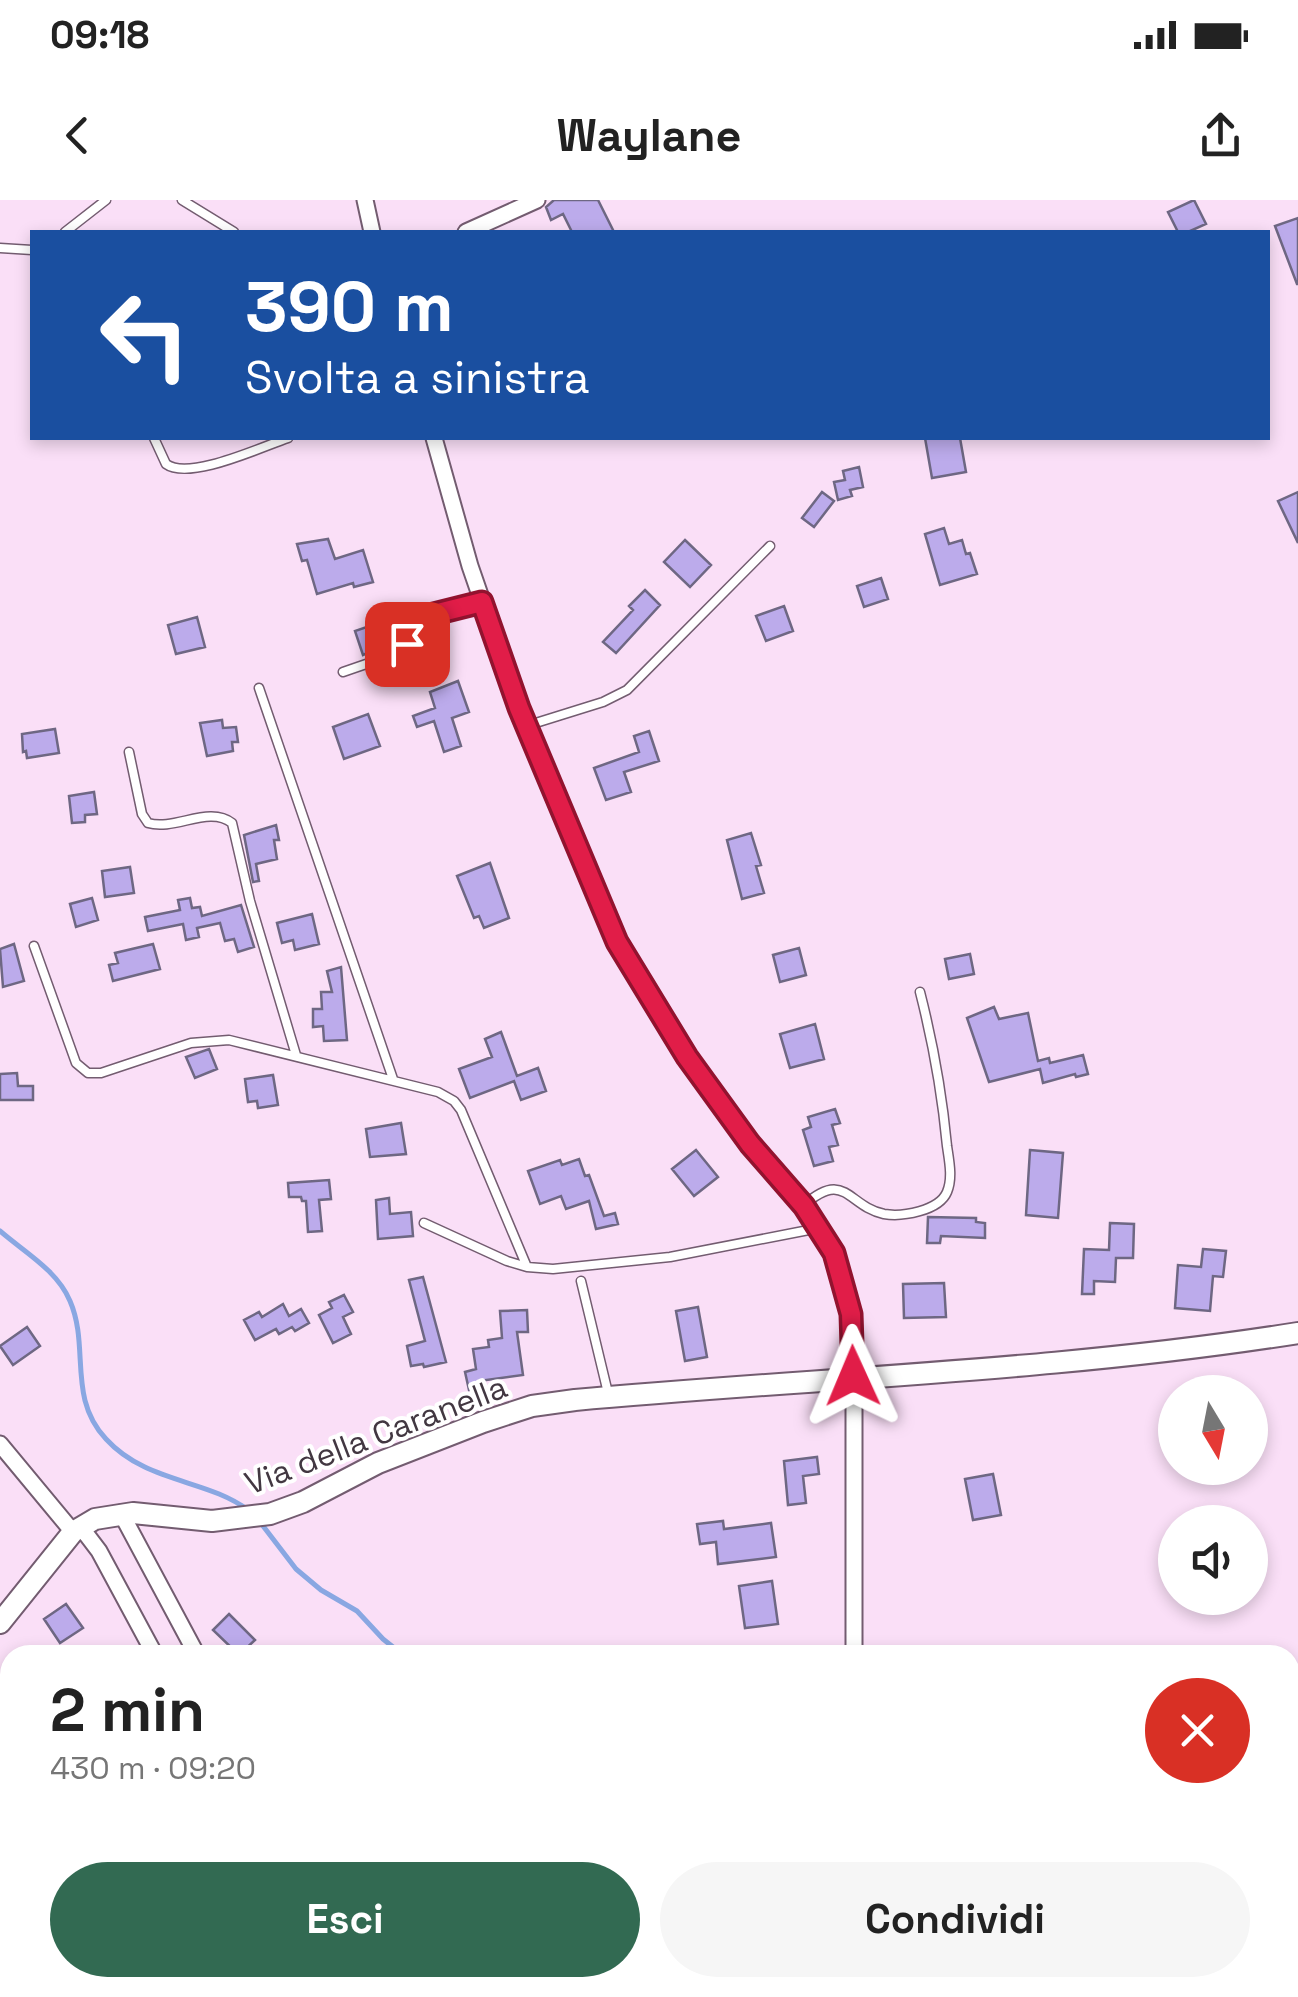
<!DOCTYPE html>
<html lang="it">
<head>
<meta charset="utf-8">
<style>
  body { margin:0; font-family:"Space Grotesk",sans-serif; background:#f6f6f6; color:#222; height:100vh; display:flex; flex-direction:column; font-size:38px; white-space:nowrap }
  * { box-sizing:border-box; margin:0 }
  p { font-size:32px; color:#767676 }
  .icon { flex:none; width:55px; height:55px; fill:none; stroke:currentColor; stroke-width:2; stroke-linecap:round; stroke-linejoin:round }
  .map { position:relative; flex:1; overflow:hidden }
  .sheet { position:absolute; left:0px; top:1445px; width:1300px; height:352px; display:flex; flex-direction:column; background:#fff; border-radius:30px 30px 0 0; box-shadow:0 5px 15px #0003 }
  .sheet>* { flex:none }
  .guide { position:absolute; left:30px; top:30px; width:1240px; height:210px; border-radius:0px; box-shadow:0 5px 15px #0003; background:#1a4fa0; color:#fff; overflow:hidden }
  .needle { width:65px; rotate:170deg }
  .fabs { position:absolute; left:1158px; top:1175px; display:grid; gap:20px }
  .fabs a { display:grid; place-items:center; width:110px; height:110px; border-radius:50%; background:#fff; box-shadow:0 5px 15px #0003; font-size:50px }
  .pin { position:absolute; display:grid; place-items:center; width:85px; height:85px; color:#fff; margin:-42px; border-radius:20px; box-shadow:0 5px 15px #0006 }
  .me { position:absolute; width:110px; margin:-55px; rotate:359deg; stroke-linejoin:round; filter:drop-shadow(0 0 8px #0008) }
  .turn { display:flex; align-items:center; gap:35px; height:210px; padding:0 50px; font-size:45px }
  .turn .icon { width:130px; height:130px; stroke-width:2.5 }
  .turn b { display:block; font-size:70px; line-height:85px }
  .round { display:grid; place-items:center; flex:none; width:105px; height:105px; border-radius:52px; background:#f6f6f6 }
  .headline { display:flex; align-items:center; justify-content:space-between; height:170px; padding:0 50px }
  h1 { font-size:60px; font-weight:700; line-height:75px }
  .button { display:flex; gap:20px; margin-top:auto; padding:20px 50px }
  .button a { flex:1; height:115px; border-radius:60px; background:#326a52; color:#fff; font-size:40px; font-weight:700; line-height:115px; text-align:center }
  .button a+a { background:#f6f6f6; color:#222 }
  .status { display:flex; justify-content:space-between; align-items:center; height:70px; padding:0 50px; background:#fff; direction:ltr }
  .status svg { height:28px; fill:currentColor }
  header { display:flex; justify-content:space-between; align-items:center; height:130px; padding:0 50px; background:#fff; font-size:45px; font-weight:700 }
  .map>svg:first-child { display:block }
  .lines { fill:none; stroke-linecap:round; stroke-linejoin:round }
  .stream { stroke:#89a7e2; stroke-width:5 }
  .building { fill:#bcabeb; stroke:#6e6783; stroke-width:2.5 }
  .lane-casing { stroke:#735c70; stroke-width:11 }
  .street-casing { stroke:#735c70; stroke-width:19 }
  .secondary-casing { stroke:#735c70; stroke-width:24 }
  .lane { stroke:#fff; stroke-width:8 }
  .street { stroke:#fff; stroke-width:15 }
  .secondary { stroke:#fff; stroke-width:20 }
  .route-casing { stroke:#92132f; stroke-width:25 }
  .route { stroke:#e11d48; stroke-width:18 }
  .labels { text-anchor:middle; stroke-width:8; stroke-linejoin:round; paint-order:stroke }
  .street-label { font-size:32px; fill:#423741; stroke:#fff }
</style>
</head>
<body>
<div class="status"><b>09:18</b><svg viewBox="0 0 49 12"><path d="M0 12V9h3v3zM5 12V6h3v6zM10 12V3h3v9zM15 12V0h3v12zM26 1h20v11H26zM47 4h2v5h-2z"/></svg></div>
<header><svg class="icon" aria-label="back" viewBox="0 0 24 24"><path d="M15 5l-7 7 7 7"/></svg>Waylane<svg class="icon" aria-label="share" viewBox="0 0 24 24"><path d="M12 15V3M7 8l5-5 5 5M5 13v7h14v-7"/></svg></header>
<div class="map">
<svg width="1298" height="1797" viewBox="0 0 1298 1797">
  <rect width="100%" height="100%" fill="#fadff7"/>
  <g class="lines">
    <path class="stream" d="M0,1031C24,1052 57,1070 70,1101C90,1147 67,1198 106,1239C146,1283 207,1279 248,1310
      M260,1322L296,1369L321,1390L357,1411L383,1439L403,1455
      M586,1788L591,1797"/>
  </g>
  <path class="building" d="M554,0H598L614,32H572L563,14L551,20L546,7Z
    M1194,0L1206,24L1188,32H1178L1168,12Z
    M1298,18V84H1297L1275,26Z
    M925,238H960L966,272L932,278Z
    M859,267L863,287L850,290L852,296L838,300L834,282L845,280L843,271Z
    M822,292L834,301L814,327L802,318Z
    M1298,292V343L1278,301Z
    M944,328L949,344L962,340L966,354L970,353L977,374L940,385L925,334Z
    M328,339L335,359L363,350L373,382L354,387L353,383L317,394L307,360L302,361L297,344Z
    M685,340L711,365L690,387L664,362Z
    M881,378L888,399L864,407L857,386Z
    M645,390L660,405L616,453L603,442L633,410L629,406Z
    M784,406L793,431L766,441L756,416Z
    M197,417L205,447L176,454L168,425Z
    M387,420L394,441L363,455L355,431Z
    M458,481L469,512L452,518L461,546L444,552L434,521L417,527L413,516L435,508L430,492Z
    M368,514L380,546L344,559L333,527Z
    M222,520L223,528L236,527L238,542H232L233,551L207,556L200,523Z
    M55,529L59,553L27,558L26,551L23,552L22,534Z
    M649,531L659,561L624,572L631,592L606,600L594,568L639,552L634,536Z
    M94,592L97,614L85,615V622L72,623L69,596Z
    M276,625L279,640H274L277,659L256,664L259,681L253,682L244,635Z
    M751,633L761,665L756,666L764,693L742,699L727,640Z
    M490,663L509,718L484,728L479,716L474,718L457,676Z
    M130,667L134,693L105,697L102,671Z
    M92,698L98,720L76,727L70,704Z
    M190,698L192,708L200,707L202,716L241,705L254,747L238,752L234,739L225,741L220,723L197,728L199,737L186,740L183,724L148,731L145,717L180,710L178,700Z
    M312,714L319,744L295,750L293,740L282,743L277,723Z
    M14,744L24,781L3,787L0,749Z
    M153,744L160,769L113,781L109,765L118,763L115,753Z
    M799,748L806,775L780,782L773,755Z
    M970,754L974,774L949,779L945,759Z
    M341,767L347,840L324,841L323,826L313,827V809H322L321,792H332L327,771Z
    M994,807L999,819L1028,813L1038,861L1049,858L1050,863L1083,855L1088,874L1076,877L1075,874L1043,883L1040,869L989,882L967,818Z
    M815,824L824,859L790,868L780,834Z
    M501,832L517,876L538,868L546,891L521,900L514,881L470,898L459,869L492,857L485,839Z
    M209,849L217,869L195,878L186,857Z
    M17,873L18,886H33V900H0V874Z
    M273,875L278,905L258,908L257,901L248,902L245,879Z
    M835,909L840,923L832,925L838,945L829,947L833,961L814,966L803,930L811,927L808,917Z
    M401,923L406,954L370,957L366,929Z
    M696,950L718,977L694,996L672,969Z
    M1030,950L1063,953L1058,1018L1026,1015Z
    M579,959L585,976L589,975L604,1016L615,1013L618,1024L596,1029L589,1001L566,1009L561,996L540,1004L528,971L560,960L562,965Z
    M329,980L331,999L319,1000L322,1031L308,1032L306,1001H302L301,997H289L288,983Z
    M389,998L390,1014L411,1012L413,1036L378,1039L376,1000Z
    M928,1017L976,1018V1022L985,1023V1038L941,1036L940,1043H927Z
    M1110,1023L1134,1024L1133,1058H1116L1115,1082L1094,1081V1094H1082L1084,1049L1109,1050Z
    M1203,1049L1226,1051L1223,1077L1213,1076L1210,1111L1175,1108L1178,1065L1201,1067Z
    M423,1077L446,1162L424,1167L423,1164L411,1166L407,1146L425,1141L409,1080Z
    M944,1083L946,1117L904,1118L903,1084Z
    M344,1095L353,1112L343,1117L351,1134L333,1143L319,1115L332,1108L329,1102Z
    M283,1104L289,1116L301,1109L309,1123L295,1131L292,1127L279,1134L276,1129L255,1140L244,1120L259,1112L262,1117Z
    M698,1107L707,1157L685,1161L676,1111Z
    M527,1110L528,1132H517L523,1175L479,1181L481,1187L469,1190L465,1172L476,1169L473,1149L489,1147L488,1140L502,1138L500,1111Z
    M27,1127L40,1146L13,1165L0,1146Z
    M817,1257L819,1274L803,1276L806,1303L788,1305L784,1261Z
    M993,1274L1001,1315L973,1320L965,1279Z
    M723,1321L724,1329L771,1323L776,1357L718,1364L716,1342L700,1344L697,1324Z
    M772,1381L778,1424L745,1428L739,1386Z
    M66,1404L83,1428L60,1443L44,1419Z
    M229,1414L255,1440L239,1455L213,1430Z"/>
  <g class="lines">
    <g class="lane-casing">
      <path id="lane" d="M182,0L234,32
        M65,32L106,0
        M0,48L32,50
        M154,238L166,264C189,281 261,247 288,238
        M343,472L398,453L426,416L482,402
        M259,488L393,879
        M526,526L603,502L627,490L770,346
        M129,552L142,614L148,623C175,631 209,605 232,623L250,701L296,855
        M34,746L76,863L88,873H101L191,843L229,840L438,892L454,901L461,910L527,1067L553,1069L670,1057L819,1028
        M803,1006C845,968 847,1006 884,1014C902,1017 939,1011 947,992C953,978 949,960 947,946C942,893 933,843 920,792
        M424,1023L507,1061L527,1067
        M581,1081L608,1193"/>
    </g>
    <g class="street-casing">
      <path id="street" d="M365,0L372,32
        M466,32L537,0
        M434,238L470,366L519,508L617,741L687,857L750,944L803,1006L831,1046L846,1090L854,1151V1455
        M0,1244L73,1332
        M121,1313L197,1455
        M80,1326L99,1351L155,1455
        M375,1788L380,1797
        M890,1788L893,1797"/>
    </g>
    <g class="secondary-casing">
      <path id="secondary" d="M0,1423L73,1332L95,1319L133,1313L212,1321L270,1314L303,1302L378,1263L483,1222L532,1206L575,1200C816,1178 1059,1171 1298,1133"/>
    </g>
    <use href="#lane" class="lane"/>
    <use href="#street" class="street"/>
    <use href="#secondary" class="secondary"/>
  </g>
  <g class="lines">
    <g class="route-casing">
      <path id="route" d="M407,444L426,416L482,402L519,508L617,742L687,857L750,944L804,1006L834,1053L851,1114L853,1176"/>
    </g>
    <use href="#route" class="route"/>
  </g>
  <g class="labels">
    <g class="street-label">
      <text transform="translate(376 1235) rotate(-21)" y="11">Via della Caranella</text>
    </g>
  </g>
</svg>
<div class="fabs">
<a><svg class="needle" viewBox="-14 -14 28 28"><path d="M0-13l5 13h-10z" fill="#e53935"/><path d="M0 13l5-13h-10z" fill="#767676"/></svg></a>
<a><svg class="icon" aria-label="sound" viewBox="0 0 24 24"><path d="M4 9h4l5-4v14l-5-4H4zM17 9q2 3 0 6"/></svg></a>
</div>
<div class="pin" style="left:407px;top:444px;background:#d93025"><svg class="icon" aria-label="arrive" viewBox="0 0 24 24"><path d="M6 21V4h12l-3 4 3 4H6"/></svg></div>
<svg class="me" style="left:853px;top:1176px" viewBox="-20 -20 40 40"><path d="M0-17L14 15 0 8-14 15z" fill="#e11d48" stroke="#fff" stroke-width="4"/></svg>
<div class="guide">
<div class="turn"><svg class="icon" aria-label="left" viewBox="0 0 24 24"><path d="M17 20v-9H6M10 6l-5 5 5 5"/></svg><div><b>390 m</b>Svolta a sinistra</div></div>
</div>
<section class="sheet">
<div class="headline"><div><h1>2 min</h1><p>430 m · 09:20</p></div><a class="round" style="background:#d93025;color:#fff"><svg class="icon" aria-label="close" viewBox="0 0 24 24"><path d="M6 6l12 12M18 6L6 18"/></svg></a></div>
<div class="button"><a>Esci</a><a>Condividi</a></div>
</section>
</div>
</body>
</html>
